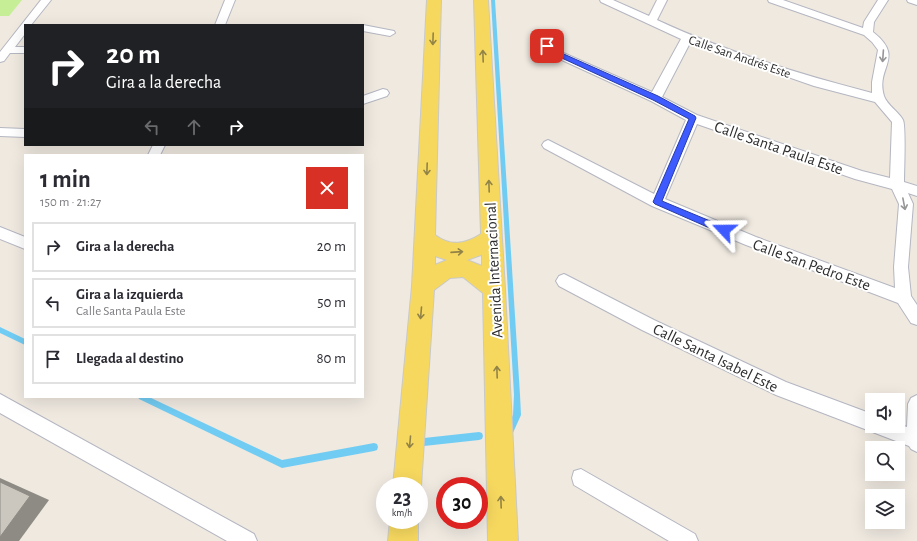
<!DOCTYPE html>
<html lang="es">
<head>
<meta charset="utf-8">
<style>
  body { margin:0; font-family:"Alegreya Sans",sans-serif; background:#f7f7f7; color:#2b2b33; height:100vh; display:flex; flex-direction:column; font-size:15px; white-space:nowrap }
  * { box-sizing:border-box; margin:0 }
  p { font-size:13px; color:#7c7c81 }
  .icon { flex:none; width:22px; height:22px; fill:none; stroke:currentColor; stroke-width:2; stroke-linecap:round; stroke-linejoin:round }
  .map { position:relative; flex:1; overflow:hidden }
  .sheet { position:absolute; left:24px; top:154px; width:340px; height:244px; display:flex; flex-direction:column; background:#fff; border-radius:0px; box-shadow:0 4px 16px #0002 }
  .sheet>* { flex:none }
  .guide { position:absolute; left:24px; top:24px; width:340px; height:122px; border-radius:0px; box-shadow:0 4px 16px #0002; background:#202124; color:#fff; overflow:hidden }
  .tools { position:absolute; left:865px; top:393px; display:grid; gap:8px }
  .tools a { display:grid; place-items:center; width:40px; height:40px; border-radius:0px; background:#fff; box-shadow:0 4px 16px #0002; font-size:20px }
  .speed { position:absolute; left:376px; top:477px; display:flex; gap:8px; font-size:20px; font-weight:700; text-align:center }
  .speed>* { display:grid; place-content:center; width:52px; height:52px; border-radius:50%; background:#fff; box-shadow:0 4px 16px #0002; line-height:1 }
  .speed small { font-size:10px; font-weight:400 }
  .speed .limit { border:6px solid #d22; background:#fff; color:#111 }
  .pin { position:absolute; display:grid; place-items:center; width:34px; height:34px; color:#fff; margin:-17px; border-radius:8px; box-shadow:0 2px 6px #0006 }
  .me { position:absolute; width:44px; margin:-22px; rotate:293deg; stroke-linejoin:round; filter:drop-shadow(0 0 3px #0008) }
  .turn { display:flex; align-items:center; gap:14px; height:84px; padding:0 16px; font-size:18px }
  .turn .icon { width:52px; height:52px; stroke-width:2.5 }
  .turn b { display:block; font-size:28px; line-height:34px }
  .lanes { display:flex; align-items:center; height:38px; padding:0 16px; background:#0003; justify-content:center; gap:20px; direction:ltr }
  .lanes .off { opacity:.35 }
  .round { display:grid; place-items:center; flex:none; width:42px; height:42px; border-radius:0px; background:#f7f7f7 }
  .headline { display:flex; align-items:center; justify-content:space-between; height:68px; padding:0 16px }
  h1 { font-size:24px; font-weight:700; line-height:30px }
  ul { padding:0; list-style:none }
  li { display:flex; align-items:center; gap:12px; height:50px; margin:0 8px 6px; padding:0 8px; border:2px solid #e1e1e2; border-radius:0px }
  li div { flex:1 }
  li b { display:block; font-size:15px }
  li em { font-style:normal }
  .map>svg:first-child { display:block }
  .pitch { fill:#c6ee97 }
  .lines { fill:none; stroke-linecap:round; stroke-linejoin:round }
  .stream { fill:#71ccf3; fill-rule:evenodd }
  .minor-casing { stroke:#b4b6c1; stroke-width:2 }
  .primary-casing { stroke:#c9c9c9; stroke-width:2 }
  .minor { fill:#fff; fill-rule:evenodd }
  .primary { fill:#f6d85f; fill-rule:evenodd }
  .shaded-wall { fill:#8e8b85 }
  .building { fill:#cbc7be; stroke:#8e8b85 }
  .oneway { stroke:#928346 }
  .oneway2 { stroke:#969696 }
  .route { fill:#3e5bff; stroke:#283ba6 }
  .labels { text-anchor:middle; stroke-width:4; stroke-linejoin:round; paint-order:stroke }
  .far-street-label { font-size:13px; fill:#2e2e2e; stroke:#fff }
  .street-label { font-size:16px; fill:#2e2e2e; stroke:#fff }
</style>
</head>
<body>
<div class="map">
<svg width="917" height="541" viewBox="0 0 917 541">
  <rect width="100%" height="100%" fill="#efe9e0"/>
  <path class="pitch" d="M0,0H22L9,16H0Z"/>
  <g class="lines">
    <path class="stream" d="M491,0H495L520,395L521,415L512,435L509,436L506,435L505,432L513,415L514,395Z
      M0,327L25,339V345L0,333Z
      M138,397H149L282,460L374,443L377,444L378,447L377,450L374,451L282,468L139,399Z
      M479,432L482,433L483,436L482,439L479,440L424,446L421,445L420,442L421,439L424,438Z"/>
    <g class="minor-casing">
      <path id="minor" d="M41,0H51L31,25H25V34L15,47H25V53H10L4,61L0,62V52Z
        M225,0H235L225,25H215Z
        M600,0H613L649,16L657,0H667L657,20C726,52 799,74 872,93V82L878,50L872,42L864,35L769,2L768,0H783L863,28L864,22L878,0H888L874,22L873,32C906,58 875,67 884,96C887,105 899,112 903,120C906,127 904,172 904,182L917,186V196L908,193L913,204L908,267L911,296L917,305V325L911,323L898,303L746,245L652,206L544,148L542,145L544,142L548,140L552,142L654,194L686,120L651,101L551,55L533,39L538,36L542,37L559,51L652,92L681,39L601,2ZM690,43L814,86L875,102L892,122L890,178L862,171L697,115L662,97ZM697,124L855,179L892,189L899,204L894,267L895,288L756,237L665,199Z
        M907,0H917V5L908,2Z
        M362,25H363L394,31L395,33L390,36L363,31Z
        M383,89L387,90L389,93L387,96L363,104V96Z
        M0,128L25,129V137L0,136Z
        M153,145H165L160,155H148Z
        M0,227L25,237V249L0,239Z
        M564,274L654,320L786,382L872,414V426H898V424L907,427L908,404L911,398L917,395V452L911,449L909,446L776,395L642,330L559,286L556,281L559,276Z
        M0,394L254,534L257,541H227L0,413Z
        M581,469L695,534L698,541H669L574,485L572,478L574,471Z"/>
    </g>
    <g class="primary-casing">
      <path id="primary" d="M427,0H441L435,235C451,247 465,244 481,234L474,0H488L505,289L518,541H488L483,293L463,277L450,278L434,290L421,486L419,491V486H393L412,286ZM482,254V266L467,260L481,255ZM435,256L447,260L435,265Z
        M390,520H418V541H388Z"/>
    </g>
    <use href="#minor" class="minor"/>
    <use href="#primary" class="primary"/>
  </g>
  <path class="shaded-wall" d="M0,478L49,500L19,541H0Z"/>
  <path class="building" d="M0,482L30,496L0,537Z"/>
  <defs><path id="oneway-shaft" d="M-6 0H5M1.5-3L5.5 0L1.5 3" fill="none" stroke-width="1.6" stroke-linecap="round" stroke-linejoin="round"/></defs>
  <g class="oneway">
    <use href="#oneway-shaft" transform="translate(433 39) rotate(92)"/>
    <use href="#oneway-shaft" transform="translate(483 56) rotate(-92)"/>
    <use href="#oneway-shaft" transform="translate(427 169) rotate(92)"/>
    <use href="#oneway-shaft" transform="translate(489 186) rotate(-92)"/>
    <use href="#oneway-shaft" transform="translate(457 252) rotate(-4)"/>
    <use href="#oneway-shaft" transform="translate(421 313) rotate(95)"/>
    <use href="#oneway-shaft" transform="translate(497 372) rotate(-92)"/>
    <use href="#oneway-shaft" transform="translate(410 442) rotate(95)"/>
    <use href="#oneway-shaft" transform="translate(501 502) rotate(-92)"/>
  </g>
  <g class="oneway2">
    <use href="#oneway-shaft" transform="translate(883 56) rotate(94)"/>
    <use href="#oneway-shaft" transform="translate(904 204) rotate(79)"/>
  </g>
  <path class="route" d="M544,44H549L557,51L658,96L695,116L696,118L662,201L727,228L728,230L727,233H721L655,204L653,202L689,119L653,100L553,54L544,47Z"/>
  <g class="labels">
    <g class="far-street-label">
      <text transform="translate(740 56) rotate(19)" y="5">Calle San Andrés Este</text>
    </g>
    <g class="street-label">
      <text transform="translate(779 147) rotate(19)" y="6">Calle Santa Paula Este</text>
      <text transform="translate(812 264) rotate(20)" y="6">Calle San Pedro Este</text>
      <text transform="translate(493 270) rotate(-93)" y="6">Avenida Internacional</text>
      <text transform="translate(716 357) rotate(26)" y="6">Calle Santa Isabel Este</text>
    </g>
  </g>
</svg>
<div class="tools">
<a><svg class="icon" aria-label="sound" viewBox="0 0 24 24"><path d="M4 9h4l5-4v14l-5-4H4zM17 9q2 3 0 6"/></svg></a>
<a><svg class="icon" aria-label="search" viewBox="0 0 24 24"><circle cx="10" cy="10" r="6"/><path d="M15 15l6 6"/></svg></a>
<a><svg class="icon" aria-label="layers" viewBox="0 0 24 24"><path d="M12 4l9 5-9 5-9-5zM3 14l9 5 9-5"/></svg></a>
</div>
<div class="speed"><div>23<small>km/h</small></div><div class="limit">30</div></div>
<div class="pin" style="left:547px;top:46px;background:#d93025"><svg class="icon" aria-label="arrive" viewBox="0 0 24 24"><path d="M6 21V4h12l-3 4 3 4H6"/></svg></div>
<svg class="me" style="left:724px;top:230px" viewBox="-20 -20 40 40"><path d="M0-17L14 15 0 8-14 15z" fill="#3e5bff" stroke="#fff" stroke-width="4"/></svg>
<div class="guide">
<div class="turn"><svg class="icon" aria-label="right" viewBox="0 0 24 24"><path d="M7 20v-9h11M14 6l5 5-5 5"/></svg><div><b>20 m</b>Gira a la derecha</div></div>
<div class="lanes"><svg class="icon off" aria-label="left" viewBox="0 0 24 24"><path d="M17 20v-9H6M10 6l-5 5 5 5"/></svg><svg class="icon off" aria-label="ahead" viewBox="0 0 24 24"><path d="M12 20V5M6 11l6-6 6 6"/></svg><svg class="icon" aria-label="right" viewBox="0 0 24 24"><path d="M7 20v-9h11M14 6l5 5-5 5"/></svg></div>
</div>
<section class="sheet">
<div class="headline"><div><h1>1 min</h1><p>150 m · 21:27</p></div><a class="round" style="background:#d93025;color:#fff"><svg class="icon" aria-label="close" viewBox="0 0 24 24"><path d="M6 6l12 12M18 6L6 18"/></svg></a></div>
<ul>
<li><svg class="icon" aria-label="right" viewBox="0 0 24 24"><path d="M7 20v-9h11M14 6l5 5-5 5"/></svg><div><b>Gira a la derecha</b></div><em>20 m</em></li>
<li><svg class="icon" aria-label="left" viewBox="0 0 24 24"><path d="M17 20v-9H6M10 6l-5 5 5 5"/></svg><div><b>Gira a la izquierda</b><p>Calle Santa Paula Este</p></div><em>50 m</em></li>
<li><svg class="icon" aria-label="arrive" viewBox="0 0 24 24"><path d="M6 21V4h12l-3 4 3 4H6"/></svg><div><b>Llegada al destino</b></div><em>80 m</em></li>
</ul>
</section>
</div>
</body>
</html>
